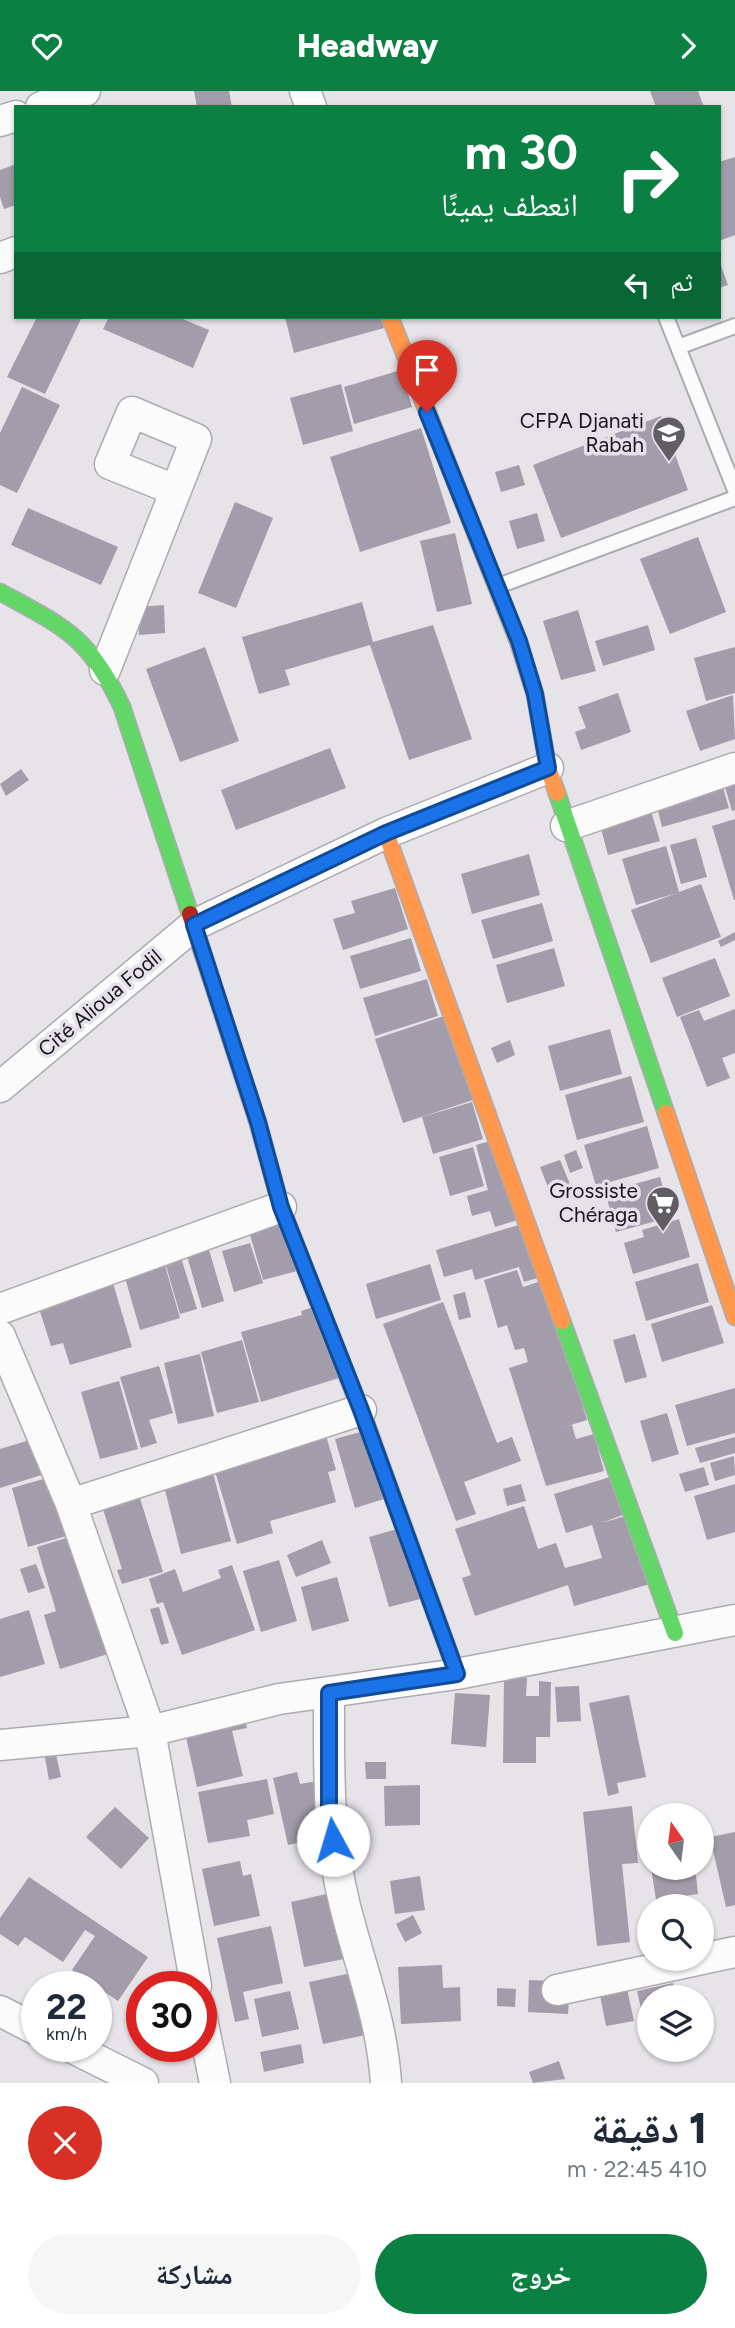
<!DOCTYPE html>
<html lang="ar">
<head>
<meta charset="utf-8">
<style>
  body { margin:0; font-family:Figtree,"Noto Naskh Arabic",sans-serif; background:#f6f6f7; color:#1f2937; direction:rtl; height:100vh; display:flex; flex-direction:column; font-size:26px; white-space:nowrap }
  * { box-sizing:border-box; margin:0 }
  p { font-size:23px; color:#747a83 }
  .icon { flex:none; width:38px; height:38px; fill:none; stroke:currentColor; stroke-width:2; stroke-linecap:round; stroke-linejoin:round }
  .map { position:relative; height:1992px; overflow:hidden; direction:ltr }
  .side { display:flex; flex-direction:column; background:#fff; flex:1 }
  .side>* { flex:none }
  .hud { position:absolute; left:14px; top:14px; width:707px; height:214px; border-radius:0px; box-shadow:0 2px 5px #0004; direction:rtl; background:#0b8043; color:#fff; overflow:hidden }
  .needle { width:46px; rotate:346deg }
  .fabs { position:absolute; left:637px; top:1712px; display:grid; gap:14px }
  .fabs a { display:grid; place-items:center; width:77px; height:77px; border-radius:50%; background:#fff; box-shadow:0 2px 5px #0004; font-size:35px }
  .speed { position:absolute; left:21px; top:1880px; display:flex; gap:14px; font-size:35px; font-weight:700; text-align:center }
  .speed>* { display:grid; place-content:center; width:91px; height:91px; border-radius:50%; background:#fff; box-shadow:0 2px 5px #0004; line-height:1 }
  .speed small { font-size:18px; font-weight:400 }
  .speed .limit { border:10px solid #d22; background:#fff; color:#111 }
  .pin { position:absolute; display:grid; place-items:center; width:60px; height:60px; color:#fff; margin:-72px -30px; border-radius:50% 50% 50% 0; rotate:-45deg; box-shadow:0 0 7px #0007 }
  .pin .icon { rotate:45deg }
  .me { position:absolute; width:77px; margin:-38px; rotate:354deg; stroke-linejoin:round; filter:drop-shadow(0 0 5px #0008) }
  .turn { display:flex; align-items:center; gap:24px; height:147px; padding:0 28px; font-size:32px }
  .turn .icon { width:91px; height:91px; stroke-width:2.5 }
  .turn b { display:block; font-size:49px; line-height:60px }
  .then { display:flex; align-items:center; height:66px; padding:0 28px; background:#0003; gap:14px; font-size:26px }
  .round { display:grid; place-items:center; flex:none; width:74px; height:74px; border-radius:37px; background:#f6f6f7 }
  .headline { display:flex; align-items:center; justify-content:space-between; height:119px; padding:0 28px }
  h1 { font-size:42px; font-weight:800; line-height:52px }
  .button { display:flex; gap:14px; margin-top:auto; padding:14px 28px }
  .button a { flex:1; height:80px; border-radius:42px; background:#0b8043; color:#fff; font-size:28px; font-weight:800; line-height:80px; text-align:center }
  .button a+a { background:#f6f6f7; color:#1f2937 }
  header { display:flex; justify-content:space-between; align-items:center; height:91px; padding:0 28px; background:#0b8043; color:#fff; font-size:32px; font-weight:800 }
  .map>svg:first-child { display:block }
  .building { fill:#a39caa }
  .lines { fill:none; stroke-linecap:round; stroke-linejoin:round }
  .lane-casing { stroke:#adabb0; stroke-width:18 }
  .street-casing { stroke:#adabb0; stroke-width:33 }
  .fast-casing { stroke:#adabb0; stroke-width:19 }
  .slow-casing { stroke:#adabb0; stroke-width:19 }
  .jam-casing { stroke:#adabb0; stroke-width:19 }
  .lane { stroke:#fbfbfc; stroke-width:14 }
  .street { stroke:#fbfbfc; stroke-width:30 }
  .fast { stroke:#63d668; stroke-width:16 }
  .slow { stroke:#ff974d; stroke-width:16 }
  .jam { stroke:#b3261e; stroke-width:16 }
  .route-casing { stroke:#114b97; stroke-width:18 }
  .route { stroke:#1a73e8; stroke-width:12 }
  .labels { text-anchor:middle; stroke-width:7; stroke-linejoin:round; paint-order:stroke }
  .poi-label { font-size:21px; fill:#19171b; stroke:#e5e1eb; text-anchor:end }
  .street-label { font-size:21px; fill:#19171b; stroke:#e5e1eb }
</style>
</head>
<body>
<header><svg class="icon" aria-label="forward" viewBox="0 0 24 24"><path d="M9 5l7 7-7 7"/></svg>Headway<svg class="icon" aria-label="heart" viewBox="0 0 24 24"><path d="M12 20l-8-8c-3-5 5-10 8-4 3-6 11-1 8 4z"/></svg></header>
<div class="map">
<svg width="735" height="1992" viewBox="0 0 735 1992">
  <rect width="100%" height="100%" fill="#e6e3e9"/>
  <path class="building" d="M194,0H229L232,16H197Z
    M650,0H698L704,16H656Z
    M735,66V144L719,150V71Z
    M16,73V114L4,118L0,106V79Z
    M719,169L728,194L719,197Z
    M37,226H82L45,303L7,286Z
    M109,226H178L209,239L193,277L103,238Z
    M285,226H380L384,237L294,262Z
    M401,279L412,316L354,333L344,296Z
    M341,293L353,340L303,354L290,307Z
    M22,296L60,314L17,402L0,394V342Z
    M661,325L688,399L561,447L533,374Z
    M421,337L451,432L360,461L330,366Z
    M519,374L525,394L501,401L495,381Z
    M235,411L273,427L236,517L198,502Z
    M28,417L118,456L101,494L11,454Z
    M537,422L545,450L517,458L509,430Z
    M455,442L472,513L437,521L420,450Z
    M698,446L726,521L670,543L640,468Z
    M362,511L373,551L433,534L472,648L409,669L370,554L285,579L290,594L259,603L242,546Z
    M164,514L165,542L139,544L138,516Z
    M578,519L596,580L561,589L543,530Z
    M648,534L655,559L603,575L595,550Z
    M205,556L239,650L180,671L146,578Z
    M735,556V602L706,610L694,567Z
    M618,602L631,641L581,659L575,641L586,637L578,616Z
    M733,604L735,648L700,660L686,620Z
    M330,657L346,697L236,739L221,699Z
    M21,678L29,689L6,705L0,693Z
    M735,686V719L732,720L723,689Z
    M722,693L729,717L662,736L656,712Z
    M651,720L660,750L608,764L600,734Z
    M735,728V809H734L712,735Z
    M696,747L707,786L681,793L670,754Z
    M666,755L679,801L701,793L721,846L651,872L631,819L677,802L636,814L622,768Z
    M529,763L540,804L472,823L461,783Z
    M395,797L408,838L343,859L333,828L355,822L351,810Z
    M542,812L553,850L493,868L481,829Z
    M735,841V849L721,856L718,850Z
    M411,847L421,880L360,898L350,865Z
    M554,857L565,895L507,912L496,874Z
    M715,867L730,905L677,926L662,887Z
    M427,888L438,925L375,945L363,907Z
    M735,918V962L722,967L730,987L707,996L680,926L699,919L704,930Z
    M444,925L473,1009L403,1032L375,948Z
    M610,938L622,983L560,1000L548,955Z
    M510,949L515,964L497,972L491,957Z
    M631,985L644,1031L577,1049L565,1004Z
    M472,1011L483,1048L433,1063L422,1026Z
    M647,1035L659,1077L596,1095L584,1054Z
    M498,1048L524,1127L495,1136L490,1120L472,1125L467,1105L488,1099L476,1054Z
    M473,1056L484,1095L450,1105L439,1066Z
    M576,1059L583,1077L570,1082L564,1064Z
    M560,1069L570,1093L550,1101L540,1076Z
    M660,1086L671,1126L616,1141L605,1101Z
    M284,1119L301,1179L263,1189L246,1130Z
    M679,1128L690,1166L633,1183L624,1152L644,1146L642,1139Z
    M525,1132L541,1186L524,1191L519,1176L475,1189L472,1178L444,1186L436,1159Z
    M207,1152L224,1210L202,1217L185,1158Z
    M250,1152L263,1192L234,1201L222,1160Z
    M178,1157L197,1218L180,1223L162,1161Z
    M164,1171L180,1227L140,1239L124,1183Z
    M698,1172L709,1211L646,1230L635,1191Z
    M430,1173L441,1209L376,1228L366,1193Z
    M517,1179L523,1196L544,1189L587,1329L561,1337L572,1334L576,1348L594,1343L604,1380L546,1395L509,1277L528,1271L524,1257L515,1259L507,1234L498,1237L484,1189Z
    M110,1182L132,1256L70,1274L63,1252L51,1255L36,1208Z
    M465,1201L471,1226L459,1229L453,1204Z
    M329,1211L349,1284L261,1311L241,1241L302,1224L301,1220Z
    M443,1211L497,1352L512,1346L521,1370L464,1391L476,1423L456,1430L383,1233Z
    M712,1214L724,1252L662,1271L651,1233Z
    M635,1243L647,1286L625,1292L613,1249Z
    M242,1249L259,1311L217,1322L201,1261Z
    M200,1263L214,1325L178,1333L164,1272Z
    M159,1275L173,1322L149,1329L157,1352L141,1357L120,1286Z
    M119,1290L138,1358L100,1368L81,1301Z
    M735,1297V1342L687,1355L675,1314Z
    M667,1322L679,1363L652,1371L640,1330Z
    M323,1334L336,1379L328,1381L336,1411L270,1430L273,1442L237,1453L214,1377Z
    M364,1340L384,1408L355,1417L335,1348Z
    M43,1345L54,1380L0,1397V1358Z
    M735,1346V1362L700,1372L695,1357Z
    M734,1365L735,1384L715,1390L710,1372Z
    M704,1376L709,1394L685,1401L679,1383Z
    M213,1382L231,1450L181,1463L164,1395Z
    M61,1383L77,1442L28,1456L12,1397Z
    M620,1383L631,1421L601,1432L640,1421L660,1490L574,1515L568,1494L475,1525L462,1487L471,1484L455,1438L524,1415L538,1458L556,1452L565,1477L602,1467L592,1434L566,1442L554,1403Z
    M521,1393L526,1410L507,1415L503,1398Z
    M735,1393V1441L707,1449L694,1405Z
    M138,1401L163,1481L122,1493L117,1479L122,1478L101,1412Z
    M408,1435L428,1506L389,1516L369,1446Z
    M79,1443L108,1563L60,1578L44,1524L56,1520L37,1456Z
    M322,1449L331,1472L296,1486L287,1464Z
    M279,1469L297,1530L261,1541L243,1480Z
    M36,1473L45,1497L28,1502L20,1478Z
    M232,1474L255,1539L182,1564L163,1511L157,1513L149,1488L175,1478L183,1501L221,1487L218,1479Z
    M337,1486L349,1530L312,1540L301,1496Z
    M159,1516L169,1552L161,1554L150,1518Z
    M29,1519L45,1573L0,1586V1528Z
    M504,1587H527L526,1605H539V1590L551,1591L550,1646H536V1672H503Z
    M579,1595L581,1630L557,1631L555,1596Z
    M455,1602L490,1604L486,1656L451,1653Z
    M629,1604L646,1686L617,1692L619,1702L608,1705L589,1612Z
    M241,1611L247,1637L232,1640L243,1685L197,1696L186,1646Z
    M55,1659L61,1686L49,1689L44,1661Z
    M365,1671H386V1688H366Z
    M297,1681L300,1693L317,1690L330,1745L288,1754L273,1687Z
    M267,1688L274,1723L247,1729L250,1745L208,1752L198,1701Z
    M420,1694V1734L385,1735L384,1695Z
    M632,1715L638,1772L622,1773L630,1851L597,1855L583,1721Z
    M115,1716L149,1747L121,1778L86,1746Z
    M649,1729V1752H648L645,1730Z
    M735,1741V1814L726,1816L710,1746Z
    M240,1770L243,1785L251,1783L260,1825L214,1835L202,1778Z
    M651,1776H695L698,1803L656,1809Z
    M420,1785L425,1819L395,1823L390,1790Z
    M29,1786L148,1866L118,1910L72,1879L95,1845L85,1839L63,1871L25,1846L18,1855L0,1843V1827Z
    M335,1801L349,1867L304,1876L291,1811Z
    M413,1824L422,1842L405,1851L396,1833Z
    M271,1835L283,1892L243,1901L249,1928L235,1931L217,1847Z
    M442,1874L443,1897L460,1896L461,1930L401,1933L398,1876Z
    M595,1879L627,1898L634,1930L606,1935Z
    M356,1881L370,1943L323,1953L309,1891Z
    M529,1889L570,1891L568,1923L528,1921Z
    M673,1892L676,1906H649V1939H646L637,1900Z
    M497,1897L516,1898L515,1916L497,1915Z
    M290,1900L299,1938L262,1946L254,1908Z
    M301,1953L304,1972L264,1981L260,1961Z
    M559,1970L565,1988L533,1992L529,1981Z"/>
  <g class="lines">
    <g class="lane-casing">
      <path id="lane" d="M666,226L735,399
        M678,256L735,235
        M498,495L735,407"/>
    </g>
    <g class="street-casing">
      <path id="street" d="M305,0L311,16
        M41,16L85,0
        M0,30L16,25
        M0,167L16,161
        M105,579L196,348L132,321L110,373L175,399
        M566,735L735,677
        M0,996L194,834L386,742L548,677
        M0,1218L281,1116
        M0,1245L71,1413L150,1640L196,1895
        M71,1413L361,1319
        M329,1602C329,1674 327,1745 345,1815C360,1875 382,1929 386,1992
        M0,1654L150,1640L279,1608L457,1583L735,1529
        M557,1899L735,1861
        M0,1920L37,1939
        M201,1923L215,1992
        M69,1955L143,1992"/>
    </g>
    <g class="fast-casing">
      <path id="fast" d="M0,501C66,537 89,546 122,616L190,823
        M557,702L666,1022
        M562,1230L675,1542"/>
    </g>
    <g class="slow-casing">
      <path id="slow" d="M390,226L518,550L535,603L548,677L557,702
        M386,742L562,1230
        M666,1022L735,1226
        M367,1335L457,1583"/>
    </g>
    <g class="jam-casing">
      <path id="jam" d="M190,823L258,1032L281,1116L367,1335"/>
    </g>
    <use href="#lane" class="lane"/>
    <use href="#street" class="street"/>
    <use href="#fast" class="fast"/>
    <use href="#slow" class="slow"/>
    <use href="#jam" class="jam"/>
  </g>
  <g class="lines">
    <g class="route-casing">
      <path id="route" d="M333,1749L329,1727V1602L457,1583L361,1319L281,1116L258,1031L194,834L386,742L548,677L535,603L519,550L427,321"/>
    </g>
    <use href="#route" class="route"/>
  </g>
  <defs>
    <g id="university-pin" transform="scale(1.75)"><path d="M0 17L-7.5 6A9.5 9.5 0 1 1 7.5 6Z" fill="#615e63" stroke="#e5e1eb"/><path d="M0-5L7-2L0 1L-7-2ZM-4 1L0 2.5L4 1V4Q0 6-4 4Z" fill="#fff"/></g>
    <g id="supermarket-pin" transform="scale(1.75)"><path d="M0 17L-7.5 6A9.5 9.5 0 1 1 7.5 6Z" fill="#615e63" stroke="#e5e1eb"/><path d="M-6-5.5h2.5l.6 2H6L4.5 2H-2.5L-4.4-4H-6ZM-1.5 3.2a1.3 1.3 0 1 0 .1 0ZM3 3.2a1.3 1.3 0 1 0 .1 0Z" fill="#fff"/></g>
  </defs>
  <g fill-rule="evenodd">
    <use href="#university-pin" x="669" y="342"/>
    <use href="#supermarket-pin" x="663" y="1112"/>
  </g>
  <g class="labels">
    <g class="poi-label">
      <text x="644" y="337">CFPA Djanati<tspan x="644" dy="24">Rabah</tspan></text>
      <text x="638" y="1107">Grossiste<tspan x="638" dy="24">Chéraga</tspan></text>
    </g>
    <g class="street-label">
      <text transform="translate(100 912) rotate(-40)" y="7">Cité Alioua Fodil</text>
    </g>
  </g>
</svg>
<div class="fabs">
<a><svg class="needle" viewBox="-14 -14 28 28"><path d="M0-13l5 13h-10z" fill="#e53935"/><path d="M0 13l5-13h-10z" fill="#747a83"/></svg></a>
<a><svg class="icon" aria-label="search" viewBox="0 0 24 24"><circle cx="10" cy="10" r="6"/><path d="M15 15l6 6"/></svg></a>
<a><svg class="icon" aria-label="layers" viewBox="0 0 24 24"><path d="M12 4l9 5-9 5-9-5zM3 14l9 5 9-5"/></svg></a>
</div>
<div class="speed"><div>22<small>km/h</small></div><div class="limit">30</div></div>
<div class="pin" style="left:427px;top:321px;background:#d93025"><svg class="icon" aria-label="arrive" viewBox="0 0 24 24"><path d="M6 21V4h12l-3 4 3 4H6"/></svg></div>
<svg class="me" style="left:333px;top:1749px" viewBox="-20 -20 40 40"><circle r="19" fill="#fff"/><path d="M0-13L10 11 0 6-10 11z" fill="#1a73e8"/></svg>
<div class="hud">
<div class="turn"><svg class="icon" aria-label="right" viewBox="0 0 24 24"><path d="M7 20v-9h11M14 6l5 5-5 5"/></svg><div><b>30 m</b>انعطف يمينًا</div></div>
<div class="then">ثم<svg class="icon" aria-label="left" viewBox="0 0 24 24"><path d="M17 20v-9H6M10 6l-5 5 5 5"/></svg></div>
</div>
</div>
<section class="side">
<div class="headline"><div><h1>1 دقيقة</h1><p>410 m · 22:45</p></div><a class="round" style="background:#d93025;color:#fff"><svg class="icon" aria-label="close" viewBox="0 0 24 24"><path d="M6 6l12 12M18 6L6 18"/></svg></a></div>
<div class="button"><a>خروج</a><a>مشاركة</a></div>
</section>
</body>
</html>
